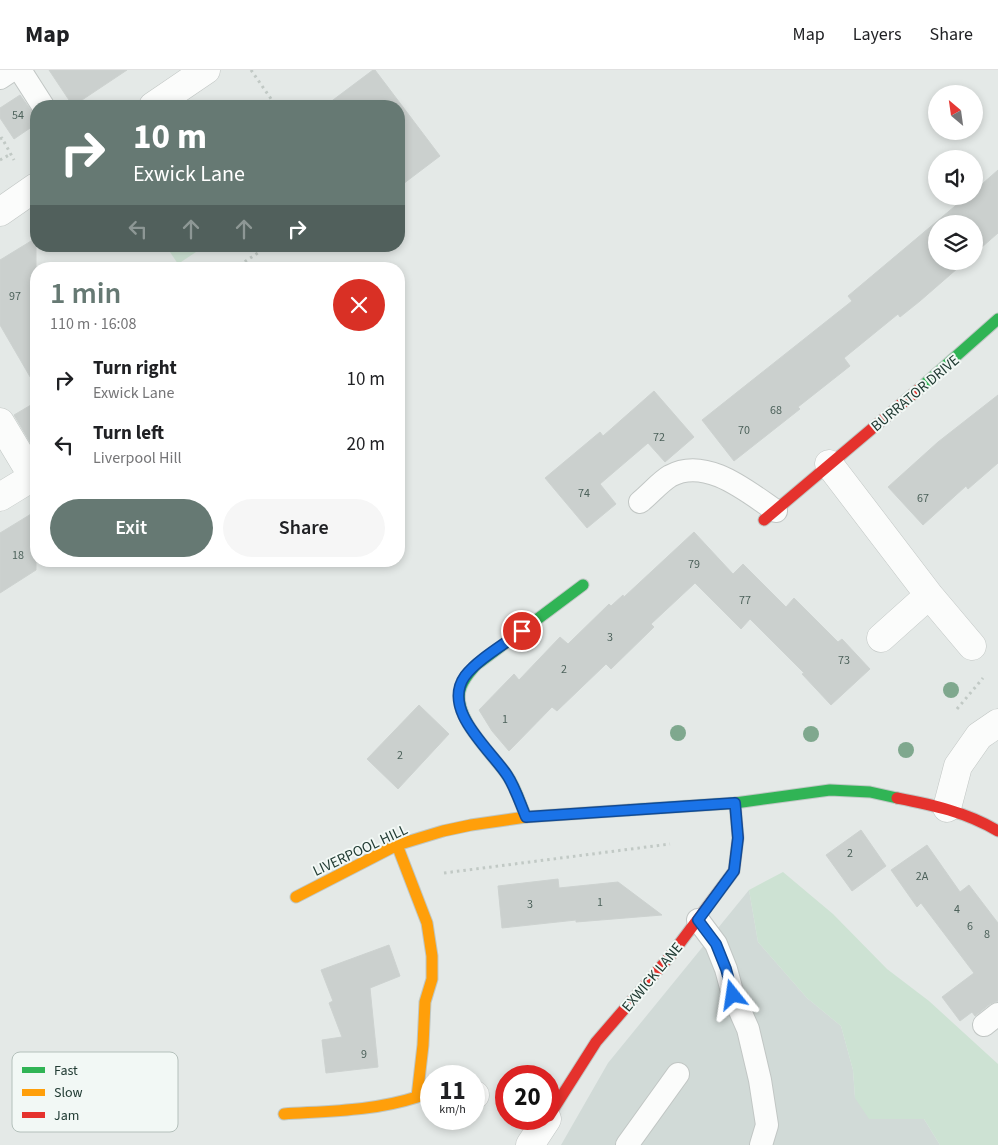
<!DOCTYPE html>
<html lang="en">
<head>
<meta charset="utf-8">
<style>
  body { margin:0; font-family:"Source Sans 3",sans-serif; background:#f6f6f6; color:#202124; height:100vh; display:flex; flex-direction:column; font-size:19px; white-space:nowrap }
  * { box-sizing:border-box; margin:0 }
  p { font-size:16px; color:#757577 }
  .icon { flex:none; width:28px; height:28px; fill:none; stroke:currentColor; stroke-width:2; stroke-linecap:round; stroke-linejoin:round }
  .map { position:relative; flex:1; overflow:hidden }
  .details { position:absolute; left:30px; top:192px; width:375px; height:305px; display:flex; flex-direction:column; background:#fff; border-radius:20px; box-shadow:0 2px 8px #0003 }
  .details>* { flex:none }
  .banner { position:absolute; left:30px; top:30px; width:375px; height:152px; border-radius:20px; box-shadow:0 2px 8px #0003; background:#667973; color:#fff; overflow:hidden }
  .needle { width:32px; rotate:331deg }
  .fabs { position:absolute; left:928px; top:15px; display:grid; gap:10px }
  .fabs a { display:grid; place-items:center; width:55px; height:55px; border-radius:50%; background:#fff; box-shadow:0 2px 8px #0003; font-size:25px }
  .speed { position:absolute; left:420px; top:995px; display:flex; gap:10px; font-size:25px; font-weight:700; text-align:center }
  .speed>* { display:grid; place-content:center; width:65px; height:65px; border-radius:50%; background:#fff; box-shadow:0 2px 8px #0003; line-height:1 }
  .speed small { font-size:12px; font-weight:400 }
  .speed .limit { border:8px solid #d22; background:#fff; color:#111 }
  .pin { position:absolute; display:grid; place-items:center; width:42px; height:42px; color:#fff; margin:-21px; border:2px solid #fff; border-radius:50%; box-shadow:0 1px 5px #0007 }
  .me { position:absolute; width:55px; margin:-28px; rotate:345deg; stroke-linejoin:round; filter:drop-shadow(0 0 4px #0008) }
  .turn { display:flex; align-items:center; gap:18px; height:105px; padding:0 20px; font-size:22px }
  .turn .icon { width:65px; height:65px; stroke-width:2.5 }
  .turn b { display:block; font-size:35px; line-height:42px }
  .lanes { display:flex; align-items:center; height:48px; padding:0 20px; background:#0003; justify-content:center; gap:25px; direction:ltr }
  .lanes .off { opacity:.35 }
  .round { display:grid; place-items:center; flex:none; width:52px; height:52px; border-radius:26px; background:#f6f6f6 }
  .head { display:flex; align-items:center; justify-content:space-between; height:85px; padding:0 20px }
  h1 { font-size:30px; font-weight:600; line-height:38px; color:#667973 }
  .action { display:flex; gap:10px; margin-top:auto; padding:10px 20px }
  .action a { flex:1; height:58px; border-radius:30px; background:#667973; color:#fff; font-size:20px; font-weight:600; line-height:58px; text-align:center }
  .action a+a { background:#f6f6f6; color:#202124 }
  ul { padding:0; list-style:none }
  li { display:flex; align-items:center; gap:15px; height:65px; padding:0 20px }
  li div { flex:1 }
  li b { display:block; font-size:19px }
  li em { font-style:normal }
  header { display:flex; align-items:center; gap:30px; box-sizing:border-box; height:70px; padding:0 25px; background:#fff; border-bottom:1px solid #e0e0e0 }
  header strong { font-size:24px }
  nav { display:flex; gap:28px; margin-inline-start:auto; font-size:18px }
  .map>svg:first-child { display:block }
  .built { fill:#d1dad7 }
  .green { fill:#cde2d3 }
  .building { fill:#cbd0ce; stroke:#cdd2d0 }
  .lines { fill:none; stroke-linecap:round; stroke-linejoin:round }
  .lane-casing { stroke:#c1c6c4; stroke-width:24 }
  .street-casing { stroke:#c1c6c4; stroke-width:29 }
  .fast-casing { stroke:#bfc7c4; stroke-width:13 }
  .slow-casing { stroke:#bfc7c4; stroke-width:13 }
  .jam-casing { stroke:#bfc7c4; stroke-width:13 }
  .path { stroke:#c1c9c5; stroke-width:3; stroke-dasharray:2.5 4; stroke-linecap:butt }
  .lane { stroke:#fbfcfb; stroke-width:22 }
  .street { stroke:#fbfcfb; stroke-width:28 }
  .fast { stroke:#30b455; stroke-width:11 }
  .slow { stroke:#ff9f0a; stroke-width:11 }
  .jam { stroke:#e5322d; stroke-width:11 }
  .tree { fill:#7fa88e }
  .route-casing { stroke:#114b97; stroke-width:12 }
  .route { stroke:#1a73e8; stroke-width:9 }
  .labels { text-anchor:middle; stroke-width:4; stroke-linejoin:round; paint-order:stroke }
  .number-label { font-size:12px; fill:#4d625b }
  .street-label { font-size:15px; fill:#223c34; stroke:#f2f8f5 }
  .key { fill:#f2f8f5; stroke:#b4c0bb; stroke-width:1 }
  .key-label { font-size:14px; fill:#223c34 }
</style>
</head>
<body>
<header>
<strong>Map</strong>
<nav><a>Map</a><a>Layers</a><a>Share</a></nav>
</header>
<div class="map">
<svg width="998" height="1075" viewBox="0 0 998 1075">
  <rect width="100%" height="100%" fill="#e4e9e7"/>
  <path class="built" d="M749,820L758,872L807,928L841,956L853,1000L855,1028L924,1049L940,1075H561L608,993Z"/>
  <path class="green" d="M166,176H205L178,194Z
    M783,802L833,844L887,899L929,931L998,994V1075H940L924,1049H869L855,1028L853,1000L841,956L807,928L758,872L749,820Z"/>
  <path class="building" d="M49,0H127L73,36Z
    M373,0H375L440,86L399,117V36H325Z
    M20,25L36,47V54L14,69L0,48V38Z
    M998,100V163L974,184V154H936V191H966L920,231L900,247L898,244L844,288L850,296L798,337L800,339L734,391L702,350L852,231L848,226L967,126H974V121Z
    M36,168V317L0,255V190Z
    M654,321L694,367L665,392L648,373L600,414L616,434L587,458L545,408L600,362L603,366Z
    M998,325V393L968,419L966,416L923,455L888,417L938,372Z
    M36,332V371L31,374L14,345Z
    M36,441V500L0,523V463Z
    M694,462L733,504L743,494L786,537L794,528L838,572L842,569L870,599L831,635L802,604L804,603L750,549L741,559L695,513L651,554L654,557L611,599L606,594L557,641L552,637L509,681L492,661L479,640L514,604L519,610L560,567L568,574L609,534L611,536L623,525L624,527Z
    M419,635L449,664L398,719L367,689Z
    M861,760L886,796L852,821L826,785Z
    M927,775L960,822L969,815L998,853V931L990,934L975,946L972,942L960,951L942,927L974,903L921,833L917,837L891,800Z
    M558,809L559,818L618,812L662,845L576,852V850L502,858L498,816Z
    M389,875L400,906L370,918L378,997L326,1003L322,970L342,967L329,933L333,931L321,900Z"/>
  <g class="lines">
    <g class="lane-casing">
      <path id="lane" d="M20,0L43,36
        M0,8L12,0
        M640,432C650,424 660,412 670,406C706,386 748,422 776,441
        M698,850L716,874L726,899L733,925L748,959L760,1010L767,1055L761,1075
        M984,955L998,944
        M627,1075L678,1004"/>
    </g>
    <g class="street-casing">
      <path id="street" d="M153,36L206,0
        M0,142L36,117
        M0,352L33,407
        M829,394L929,525L972,576
        M0,427L36,405
        M881,568L929,525
        M947,738L958,696L979,666L998,653
        M474,1025H475
        M530,1075L547,1049"/>
    </g>
    <g class="fast-casing">
      <path id="fast" d="M919,319L998,249
        M629,740L735,733L830,720L870,722L897,728
        M526,747C520,733 516,718 507,705C492,683 450,646 461,617C464,608 470,602 476,595L583,515"/>
    </g>
    <g class="slow-casing">
      <path id="slow" d="M296,827L397,775L443,761L471,755L526,747L629,740
        M284,1044C329,1041 374,1041 417,1027L423,975L425,932L432,909V886L427,853L397,775"/>
    </g>
    <g class="jam-casing">
      <path id="jam" d="M764,450L919,319
        M897,728C933,735 966,742 998,761
        M549,1046L596,972L671,885L734,801L738,768L735,733"/>
    </g>
    <path class="path" d="M251,0L276,36
      M0,69L2,68L14,90
      M0,90L11,84
      M234,199L268,176
      M957,639L983,608
      M444,803L670,774"/>
    <use href="#lane" class="lane"/>
    <use href="#street" class="street"/>
    <use href="#fast" class="fast"/>
    <use href="#slow" class="slow"/>
    <use href="#jam" class="jam"/>
  </g>
  <g class="tree">
    <circle cx="951" cy="620" r="8"/>
    <circle cx="678" cy="663" r="8"/>
    <circle cx="811" cy="664" r="8"/>
    <circle cx="906" cy="680" r="8"/>
  </g>
  <g class="lines">
    <g class="route-casing">
      <path id="route" d="M522,561C505,574 478,589 465,606C441,640 490,679 507,705C515,717 520,733 526,747L735,733L738,768L734,801L698,850L716,874L726,899L733,925"/>
    </g>
    <use href="#route" class="route"/>
  </g>
  <g class="labels">
    <g class="number-label">
      <text x="18" y="49">54</text>
      <text x="15" y="230">97</text>
      <text x="776" y="344">68</text>
      <text x="744" y="364">70</text>
      <text x="659" y="371">72</text>
      <text x="584" y="427">74</text>
      <text x="923" y="432">67</text>
      <text x="18" y="489">18</text>
      <text x="694" y="498">79</text>
      <text x="745" y="534">77</text>
      <text x="610" y="571">3</text>
      <text x="844" y="594">73</text>
      <text x="564" y="603">2</text>
      <text x="505" y="653">1</text>
      <text x="400" y="689">2</text>
      <text x="850" y="787">2</text>
      <text x="922" y="810">2A</text>
      <text x="600" y="836">1</text>
      <text x="530" y="838">3</text>
      <text x="957" y="843">4</text>
      <text x="970" y="860">6</text>
      <text x="987" y="868">8</text>
      <text x="364" y="988">9</text>
    </g>
    <g class="street-label">
      <text transform="translate(915 323) rotate(-40)" y="5">BURRATOR DRIVE</text>
      <text transform="translate(360 780) rotate(-25)" y="5">LIVERPOOL HILL</text>
      <text transform="translate(652 907) rotate(-50)" y="5">EXWICK LANE</text>
    </g>
  </g>
  <rect x="12" y="982" width="166" height="80" rx="8" class="key"/>
  <rect x="22" y="997" width="23" height="6" fill="#30b455"/>
  <rect x="22" y="1019" width="23" height="7" fill="#ff9f0a"/>
  <rect x="22" y="1042" width="23" height="6" fill="#e5322d"/>
  <g class="key-label">
    <text x="54" y="1005">Fast</text>
    <text x="54" y="1027">Slow</text>
    <text x="54" y="1050">Jam</text>
  </g>
</svg>
<div class="fabs">
<a><svg class="needle" viewBox="-14 -14 28 28"><path d="M0-13l5 13h-10z" fill="#e53935"/><path d="M0 13l5-13h-10z" fill="#757577"/></svg></a>
<a><svg class="icon" aria-label="sound" viewBox="0 0 24 24"><path d="M4 9h4l5-4v14l-5-4H4zM17 9q2 3 0 6"/></svg></a>
<a><svg class="icon" aria-label="layers" viewBox="0 0 24 24"><path d="M12 4l9 5-9 5-9-5zM3 14l9 5 9-5"/></svg></a>
</div>
<div class="speed"><div>11<small>km/h</small></div><div class="limit">20</div></div>
<div class="pin" style="left:522px;top:561px;background:#d93025"><svg class="icon" aria-label="arrive" viewBox="0 0 24 24"><path d="M6 21V4h12l-3 4 3 4H6"/></svg></div>
<svg class="me" style="left:733px;top:925px" viewBox="-20 -20 40 40"><path d="M0-17L14 15 0 8-14 15z" fill="#1a73e8" stroke="#fff" stroke-width="4"/></svg>
<div class="banner">
<div class="turn"><svg class="icon" aria-label="right" viewBox="0 0 24 24"><path d="M7 20v-9h11M14 6l5 5-5 5"/></svg><div><b>10 m</b>Exwick Lane</div></div>
<div class="lanes"><svg class="icon off" aria-label="left" viewBox="0 0 24 24"><path d="M17 20v-9H6M10 6l-5 5 5 5"/></svg><svg class="icon off" aria-label="ahead" viewBox="0 0 24 24"><path d="M12 20V5M6 11l6-6 6 6"/></svg><svg class="icon off" aria-label="ahead" viewBox="0 0 24 24"><path d="M12 20V5M6 11l6-6 6 6"/></svg><svg class="icon" aria-label="right" viewBox="0 0 24 24"><path d="M7 20v-9h11M14 6l5 5-5 5"/></svg></div>
</div>
<section class="details">
<div class="head"><div><h1>1 min</h1><p>110 m · 16:08</p></div><a class="round" style="background:#d93025;color:#fff"><svg class="icon" aria-label="close" viewBox="0 0 24 24"><path d="M6 6l12 12M18 6L6 18"/></svg></a></div>
<ul>
<li><svg class="icon" aria-label="right" viewBox="0 0 24 24"><path d="M7 20v-9h11M14 6l5 5-5 5"/></svg><div><b>Turn right</b><p>Exwick Lane</p></div><em>10 m</em></li>
<li><svg class="icon" aria-label="left" viewBox="0 0 24 24"><path d="M17 20v-9H6M10 6l-5 5 5 5"/></svg><div><b>Turn left</b><p>Liverpool Hill</p></div><em>20 m</em></li>
</ul>
<div class="action"><a>Exit</a><a>Share</a></div>
</section>
</div>
</body>
</html>
